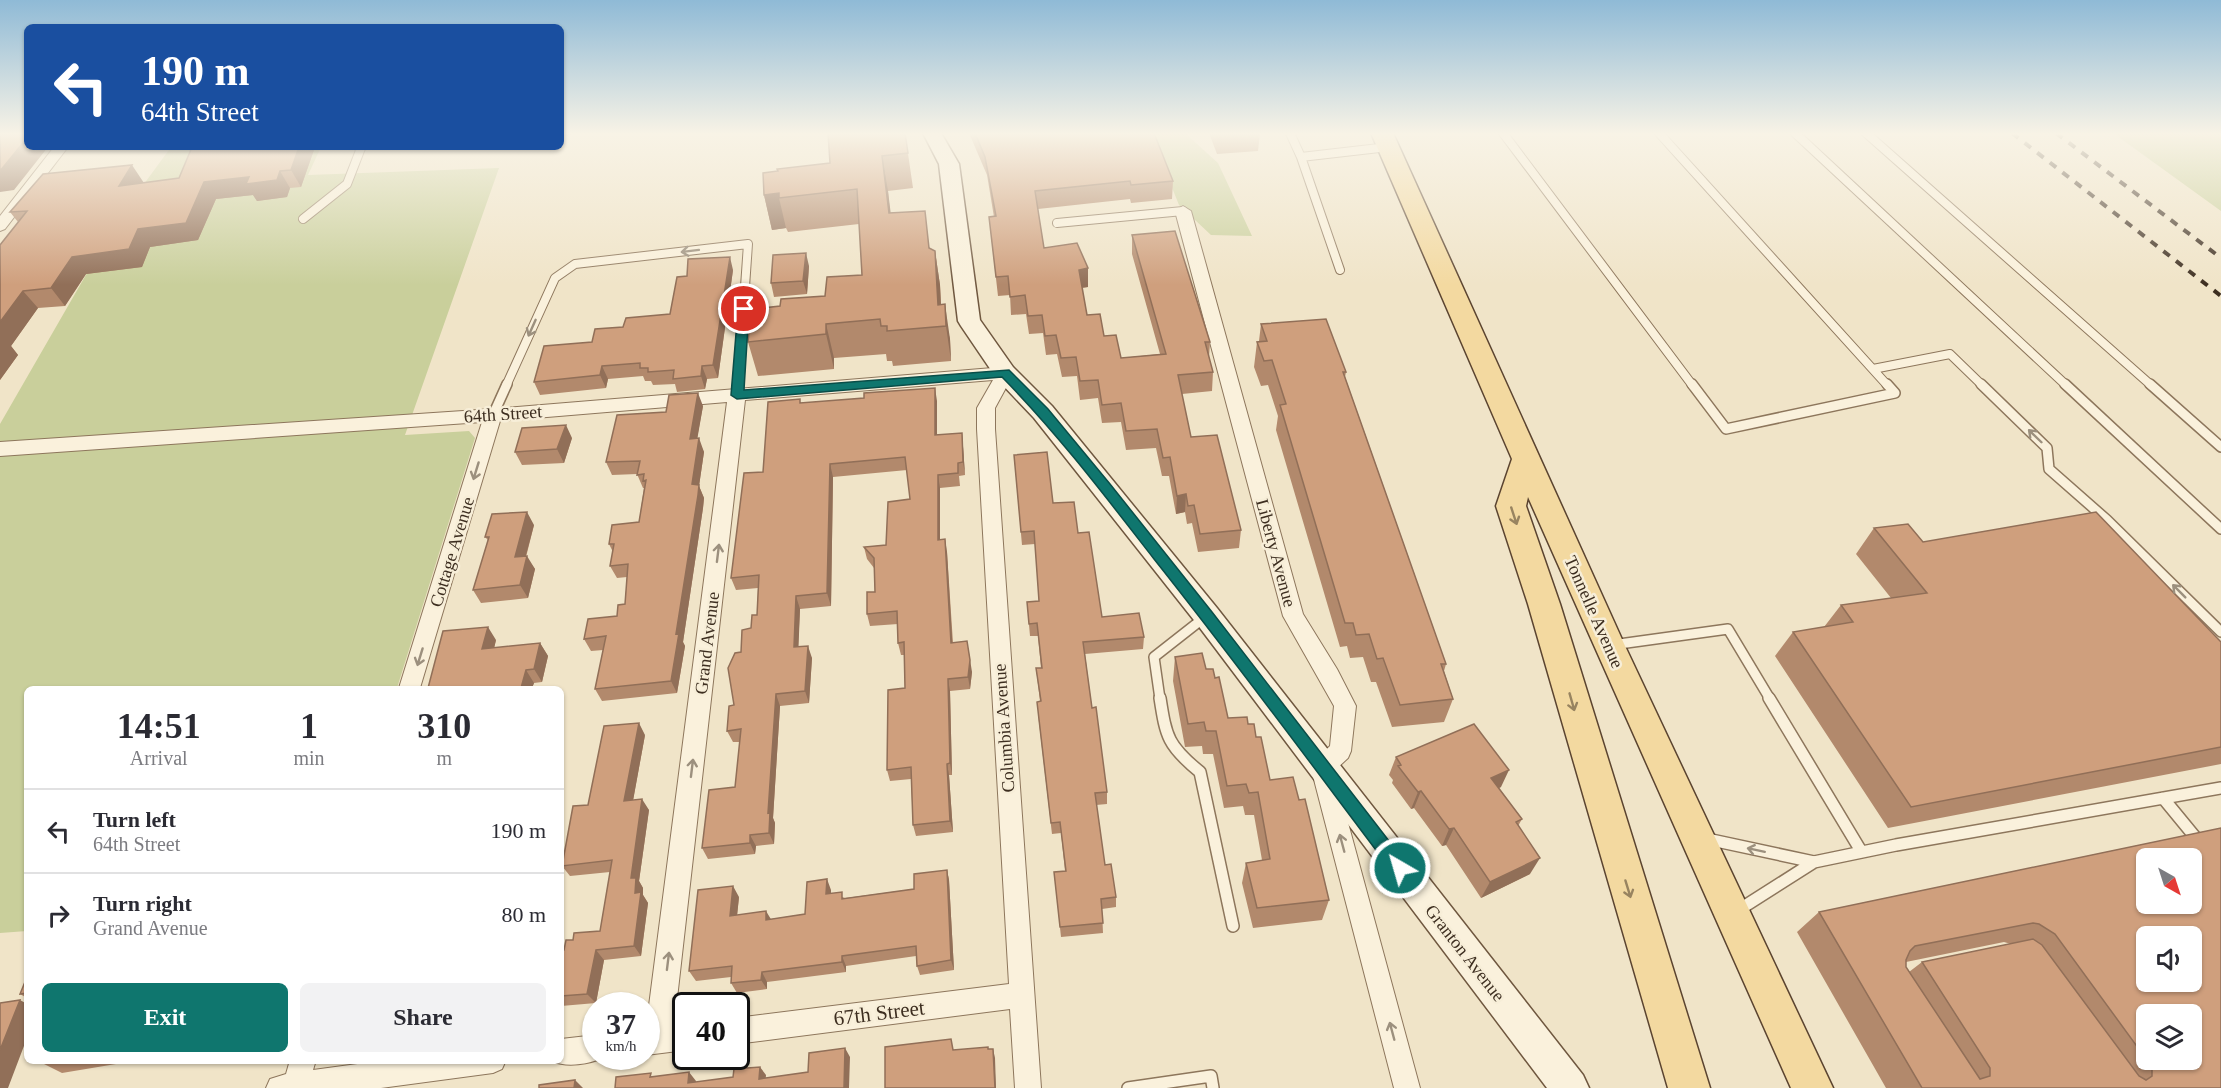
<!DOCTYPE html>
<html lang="en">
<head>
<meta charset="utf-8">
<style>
  body { margin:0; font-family:"Times New Roman",serif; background:#f2f2f3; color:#2b2b33; height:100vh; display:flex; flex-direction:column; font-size:22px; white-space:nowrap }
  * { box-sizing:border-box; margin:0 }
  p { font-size:20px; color:#7c7c81 }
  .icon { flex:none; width:33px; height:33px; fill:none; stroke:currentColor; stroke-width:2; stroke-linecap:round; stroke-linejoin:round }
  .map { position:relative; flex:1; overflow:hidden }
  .details { position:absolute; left:24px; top:686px; width:540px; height:378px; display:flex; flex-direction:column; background:#fff; border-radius:9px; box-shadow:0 2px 4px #0004 }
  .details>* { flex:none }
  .guide { position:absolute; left:24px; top:24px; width:540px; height:126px; border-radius:9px; box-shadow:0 2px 4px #0004; background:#1a4fa0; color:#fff; overflow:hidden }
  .needle { width:39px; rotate:141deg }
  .tools { position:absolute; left:2136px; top:848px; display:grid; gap:12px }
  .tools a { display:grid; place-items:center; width:66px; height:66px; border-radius:9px; background:#fff; box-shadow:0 2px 4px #0004; font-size:30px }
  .speed { position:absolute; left:582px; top:992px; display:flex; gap:12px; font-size:30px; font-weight:700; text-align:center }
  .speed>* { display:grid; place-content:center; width:78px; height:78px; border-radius:50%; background:#fff; box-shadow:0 2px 4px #0004; line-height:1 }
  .speed small { font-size:15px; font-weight:400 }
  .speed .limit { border:3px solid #111; border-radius:9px; background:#fff; color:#111 }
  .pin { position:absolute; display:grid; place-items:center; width:51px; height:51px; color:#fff; margin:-26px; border:3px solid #fff; border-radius:50%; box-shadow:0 2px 6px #0007 }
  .me { position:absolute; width:66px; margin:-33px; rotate:322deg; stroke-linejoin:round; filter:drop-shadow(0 0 4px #0008) }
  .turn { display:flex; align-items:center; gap:21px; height:126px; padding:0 18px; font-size:27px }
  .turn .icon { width:78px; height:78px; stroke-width:2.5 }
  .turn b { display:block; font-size:42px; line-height:51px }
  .eta { display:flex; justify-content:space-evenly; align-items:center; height:102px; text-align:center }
  .eta b { font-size:36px; font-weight:800; line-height:42px }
  .primary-button { display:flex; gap:12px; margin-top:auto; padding:12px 18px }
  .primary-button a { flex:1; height:69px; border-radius:9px; background:#0f766e; color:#fff; font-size:24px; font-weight:800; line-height:69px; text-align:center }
  .primary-button a+a { background:#f2f2f3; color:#2b2b33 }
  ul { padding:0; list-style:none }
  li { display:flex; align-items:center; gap:18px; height:84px; padding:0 18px; border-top:2px solid #e1e1e2 }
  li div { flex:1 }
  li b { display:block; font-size:22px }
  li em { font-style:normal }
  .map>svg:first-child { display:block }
  .green { fill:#c9cf9b }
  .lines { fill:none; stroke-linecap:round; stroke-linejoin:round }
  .lane-far2-casing { stroke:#8d765c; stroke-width:10 }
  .lane-far1-casing { stroke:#8d765c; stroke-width:12 }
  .lane-casing { stroke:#8d765c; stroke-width:14 }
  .street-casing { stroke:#8d765c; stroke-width:2 }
  .secondary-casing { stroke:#6f573f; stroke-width:3 }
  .primary-casing { stroke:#5b4430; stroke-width:3 }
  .lane-far2 { stroke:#faf1dc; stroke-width:8 }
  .lane-far1 { stroke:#faf1dc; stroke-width:9 }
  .lane { stroke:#faf1dc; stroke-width:11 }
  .street { fill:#faf1dc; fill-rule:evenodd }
  .secondary { fill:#faf1dc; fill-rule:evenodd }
  .primary { fill:#f3d9a0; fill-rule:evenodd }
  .rail { stroke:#3d2e20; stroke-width:4; stroke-dasharray:8 8; stroke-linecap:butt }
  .wall { fill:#b2896c; fill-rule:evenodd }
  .shaded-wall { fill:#916f58 }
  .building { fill:#cf9f7d; stroke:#916f58; stroke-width:1.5; fill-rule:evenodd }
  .oneway { stroke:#9c907e }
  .oneway2 { stroke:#988460 }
  .route { fill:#0f766e; stroke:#0a4d48; stroke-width:1.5 }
  .labels { text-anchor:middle; stroke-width:5; stroke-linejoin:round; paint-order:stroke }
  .street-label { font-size:18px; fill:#3d2e20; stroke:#f7eed8 }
  .near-street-label { font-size:21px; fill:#3d2e20; stroke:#f7eed8 }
</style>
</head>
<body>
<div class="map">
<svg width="2221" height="1088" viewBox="0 0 2221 1088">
  <rect width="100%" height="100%" fill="#f0e4c8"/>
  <path class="green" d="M1150,133H1185L1218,163L1252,236L1211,235L1179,205Z
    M2113,133H2221V211Z
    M171,147H321L308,175L499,168L405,435L469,431L475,438L397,688H27V931L0,933V424L117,221Z"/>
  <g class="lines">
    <g class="lane-far2-casing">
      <path id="lane-far2" d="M1290,133L1301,157
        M1503,133L1693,386
        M1659,133L1888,386
        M1795,133L2067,386
        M1866,133L2152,386
        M303,219L347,184L361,148
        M1057,223L1183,211
        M1340,270L1301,157L1388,147
        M1873,369L1950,354L1983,386
        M506,386L555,278L575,264L748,244L738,386"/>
    </g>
    <g class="lane-far1-casing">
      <path id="lane-far1" d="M1692,384L1726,429L1895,393L1887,384
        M1981,384L2047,448L2049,469L2107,520L2221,632
        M2065,384L2221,529
        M2150,384L2221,447
        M737,395L738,384
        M493,415L507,384
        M1612,645L1728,629L1770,699
        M1160,699L1154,657L1205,617"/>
    </g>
    <g class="lane-casing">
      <path id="lane" d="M1160,698C1166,737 1168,746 1200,772L1233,926
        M1769,698L1861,851
        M2163,798L2200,843
        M1707,839L1814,862
        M1737,911L1814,862L1896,845L2221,788
        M1128,1088L1211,1076L1213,1088"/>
    </g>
    <g class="street-casing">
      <path id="street" d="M54,147H68L5,229L0,231V216Z
        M355,147H369L361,152L356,151Z
        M1183,206L1191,211L1303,614L1337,669L1356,706L1351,751L1348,758L1334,771L1420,1088H1394L1311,768L1314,761L1330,746L1334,706L1283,616L1175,211Z
        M1005,367L1011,369L1014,373L995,408V429L1041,1088H1015L1010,1009L736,1044V1018L1009,984L977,429V408L993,380L745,400L674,1025L686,1024V1050L646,1055V1029L727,402L500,421L420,688H399L482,422L0,456V442L493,409Z
        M596,1035V1056L605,1057C590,1064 567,1068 552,1061L561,1060V1039Z
        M290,1060H316L313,1070L387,1060H506L502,1069L493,1073L381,1088H266L270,1079L286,1074Z"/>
    </g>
    <g class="secondary-casing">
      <path id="secondary" d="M923,133H941L959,164L980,320L1013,367L1052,406L1217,608L1583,1075L1589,1088H1547L1197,624L1034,418L997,379L961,326L958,321L939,164Z"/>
    </g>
    <g class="primary-casing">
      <path id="primary" d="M1371,133H1393L1625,646L1833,1088H1791L1528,497L1526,506L1560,604L1710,1088H1668L1528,604L1496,506L1512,459Z"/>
    </g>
    <use href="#lane-far2" class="lane-far2"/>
    <use href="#lane-far1" class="lane-far1"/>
    <use href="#lane" class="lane"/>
    <use href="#street" class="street"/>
    <use href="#secondary" class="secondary"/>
    <use href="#primary" class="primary"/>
    <path class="rail" d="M2012,133L2221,296
      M2056,133L2221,258"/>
  </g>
  <path class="wall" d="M905,133L913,188L888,191L890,213L930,248L935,251L940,285L941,305L950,339L951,361L893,366L892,361H887L886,354L834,358V369L758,376L748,342L763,311L825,296L862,275L859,224L788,232L786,228L772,230L764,195L778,171L830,163Z
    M969,133H1154L1173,181L1172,199L1131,203L1130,199L1038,209L1044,248L1088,268V287L1082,288L1087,315L1121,358L1160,354L1132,254V235L1210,342L1209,357L1213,372L1212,391L1182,394L1191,437L1241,530L1239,548L1198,552L1192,523L1187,524L1185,512L1176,514L1169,476H1162L1156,448L1126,450L1121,422L1102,423L1098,398L1080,400L1077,376L1062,377L1057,354L1046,355L1043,333L1029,334L1026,314L1011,315L1010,295L998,296L989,217H994L987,175Z
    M1209,133H1260L1258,151L1217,154Z
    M315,147L301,187L290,188L287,197L257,201L253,195L216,199L198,240L150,247L142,267L86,274L65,306L38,308L11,346L18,355L0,380L18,222L10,212L144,183L179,178Z
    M809,266L807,294L774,297L771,283Z
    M733,270L718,378L707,379L705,389L677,392L675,384L653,385L651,381H645L643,376L608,379L606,388L540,395L534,382L623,327L670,314Z
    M1261,324L1346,372L1345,377L1446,664L1444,671L1453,699L1444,722L1392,727L1376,682H1371L1363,657L1350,658L1347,646L1340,647L1276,430L1278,416L1268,385L1261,386L1254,367L1257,342L1259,341Z
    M937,401V435L962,433L965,475L959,476L960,486L940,488V540L947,552L953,643L972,672L970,689L950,691L952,775H949L953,832L916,836L913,825L911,779L890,781L887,770L905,688L904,655H901L898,643V624L870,626L867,614L875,592L874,568L867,559L864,547L886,545L910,499L907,470L833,477L831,606L800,609L798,647L812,658L809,703L780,706L773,818L775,823L774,844L756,846L755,854L708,859L702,848L735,787L740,742H733L727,731L734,705L741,652L757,615L758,588L736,590L731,578L763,472L801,403Z
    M703,406L697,438L704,452L699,486L704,498L703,508L683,642L685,646L677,693L602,701L595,689L603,650L591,651L584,639L617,616L625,604L627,577L617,578L610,566L613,552L609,544L639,522L644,488H643L637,474L612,475L606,462L666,412Z
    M572,438L564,463L522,465L515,452Z
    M1014,455L1078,533L1102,617L1144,637L1143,649L1085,654L1092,708L1107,792V804L1096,805L1105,865L1116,897V907L1102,909L1103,933L1061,937L1054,872L1065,871L1061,833L1052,834L1038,714L1040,701L1036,668H1041L1038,636H1030L1027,602L1039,601L1035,544L1022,545Z
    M534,525L526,557L535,569L528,598L481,603L473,590L488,540L485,537Z
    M1874,528L1923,542L2221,642V764L1888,828L1775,656L1793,632L1824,627L1841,605L1891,598L1856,554Z
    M496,640L494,648L540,643L548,656L542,682L534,683L532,688H428Z
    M1175,657L1206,669L1215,678L1228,718L1248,724L1256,737L1270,780L1299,800L1329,900L1322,920L1253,928L1242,883L1246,863L1262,860L1254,815H1245L1243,806L1224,808L1213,754H1203L1202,746L1185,747L1173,681Z
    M645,735L633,800L649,810L639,881L643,888V895L648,903L641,956L604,960L596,1003L561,1006V950H564L573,940L600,931L610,872L570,876L562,866L588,805Z
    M1396,757L1501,787L1499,788L1522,819L1518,826L1530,874L1481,898L1446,845L1442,846L1414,808L1411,809L1392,783L1393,780L1389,775Z
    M2221,828V1088H1886L1797,932L1819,912ZM2004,942L2011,944L1922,962L1909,972L1906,967V962Z
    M947,870L949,880L954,970L920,975L917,966L916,956L846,966V972L767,982V989L737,993L731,983V977L696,981L689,971L739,897L737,915L771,919L805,914L831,890V893L845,898L914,889Z
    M27,977V998L20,994Z
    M36,1060H140L62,1073Z
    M180,1060H195L183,1062Z"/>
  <path class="shaded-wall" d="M561,133H571V135L561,136Z
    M27,138V147H48L14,190L0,192V171Z
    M299,147H315L301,187L291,170Z
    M882,156L888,191L895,248L889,213Z
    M132,165L144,183L119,186Z
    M280,171L290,188L287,197L257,201L253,195L216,199L198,240L150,247L142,267L86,274L65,306L51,288L72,257L138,229L204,182Z
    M779,193V198L786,228L772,230L764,195Z
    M935,251L940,285L942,326L938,305Z
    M806,253L809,266L807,294L803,281Z
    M730,257L733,270L718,378L713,365Z
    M1088,268V287L1079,288V270Z
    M23,291L38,308L11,346L18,355L0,380V322Z
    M945,304L950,339L951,361L946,326Z
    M826,324L834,358V369L826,334Z
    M602,366L608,379L606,388L600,375Z
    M702,366L707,379L705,389L701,376Z
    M935,388L937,401V448L935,435Z
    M698,393L703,406L695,452L690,439Z
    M566,425L572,438L564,463L557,449Z
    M962,433L963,446L965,475L963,462Z
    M699,438L704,452L699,486L704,498L703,508L683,642L685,646L677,693L671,681L692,484Z
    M830,464L833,477L831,606L827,593Z
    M938,475L940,488V553L938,540Z
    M1186,494L1185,512L1176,514L1177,496Z
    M527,512L534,525L522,570L515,557Z
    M945,539L947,552L953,655L951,643Z
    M527,556L535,569L528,598L520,585Z
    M796,596L800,609L798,659L794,647Z
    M488,627L496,640L491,661L482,649Z
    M540,643L548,656L542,682L534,669Z
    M808,646L812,658L809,703L805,691Z
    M969,653L972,672L970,689L968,677Z
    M526,670L534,683L532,688H521Z
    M948,679L950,691L952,775L950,763Z
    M776,694L780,706L773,818L775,823L774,844L769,833L768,813Z
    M639,723L645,735L631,812L624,801Z
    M947,764L949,775L953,832L950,821Z
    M1509,770L1501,787L1483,795L1491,778Z
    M1421,791L1414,808L1411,809L1418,792Z
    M642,799L649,810L639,881L643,888V895L648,903L641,956L634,946L635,893L631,878Z
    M1454,828L1446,845L1442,846L1449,829Z
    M750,835L756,846L755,854L750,843Z
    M1540,858L1530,874L1481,898L1490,882Z
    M947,870L949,880L954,970L951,960Z
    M827,879L831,890V904L826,894Z
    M733,886L739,897L736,926L730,916Z
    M766,911L772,921L766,920Z
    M596,950L604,960L596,1003L587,994Z
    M842,956L846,966V972L842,962Z
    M762,972L767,982V989L761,980Z
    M20,1000L27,1004V1038L8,1088H0V1050Z
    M845,1048L850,1057L849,1088H844Z
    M993,1049L995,1058L996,1088H995Z
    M760,1067L766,1075L765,1087L759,1079Z
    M689,1072L696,1081V1088L688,1083Z
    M575,1080L583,1088H574Z"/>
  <path class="building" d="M0,133H27V138L0,171Z
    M828,133H905L908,153L882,156L889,213L925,211L929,248L935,251L938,305L945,304L946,326L887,331V326H881L880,319L826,324V334L748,342L751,312L763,311V308L780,306L781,299L825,296L827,277L862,275L857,189L779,198V193L764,195L763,173L778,171L777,169L830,163Z
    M975,133H1154L1173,181L1131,185L1130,181L1035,191L1044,248L1077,243L1088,268L1079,270L1087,315L1100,314L1104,336L1116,335L1121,358L1166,354L1132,235L1175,231L1210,342H1205L1213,372L1178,375L1191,437L1217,435L1241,530L1200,534L1194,505L1188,506L1186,494L1177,496L1170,457L1163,458L1157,429L1126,431L1121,403L1102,405L1098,380L1080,381L1076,357L1061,358L1056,335L1045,336L1042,315L1028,316L1025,295L1010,297L1008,276L996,277L989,217L996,216L985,157Z
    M1218,133H1245L1219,135Z
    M192,147H299L291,170L280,171L277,180L246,184L249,177L204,182L186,223L138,229L129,249L72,257L51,288L23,291L0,322V245L27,211L10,212L43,174L132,165L119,186L179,178Z
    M806,253L803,281L771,283L773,255Z
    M730,257L713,365L702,366L701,376L673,379L674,370L648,372V368H640V363L602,366L600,375L534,382L544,346L592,342L595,329L623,327L626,318L670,314L677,277L687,276L688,259Z
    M1326,319L1346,372H1343L1446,664H1441L1453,699L1400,705L1383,658L1377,659L1369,634L1356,635L1353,623H1345L1280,405L1286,404L1272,360L1264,361L1257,342L1267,341L1261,324Z
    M935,388V435L962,433L963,462L958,463V473L938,475V540L945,539L951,643L967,641L970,660L968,677L948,679L950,763L947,764L950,821L913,825L911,767L887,770L888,690L905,688L904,642L898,643L897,611L867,614V592H875L874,558L864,547L886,545L888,502L910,499L905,457L830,464L827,593L796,596L794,647L808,646L805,691L776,694L768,813L770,812L769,833L750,835V843L702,848L709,790L735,787L741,729L727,731L729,706L734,705L728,668L735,653L741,652L742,630L751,628L752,615H757L759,575L731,578L744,473L763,472L768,402L800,399V403L864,398V393Z
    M698,393L690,439L699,438L692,484L699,485L698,495L676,634L679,633L671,681L595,689L606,636L584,639L588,619L617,616L618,605L625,604L628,564L610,566L614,544H609L612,525L639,522L646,480L643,481L644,474L637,475L640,461L606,462L617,415L666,412L669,395Z
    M566,425L557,449L515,452L522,428Z
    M1047,452L1053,503L1074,502L1078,533L1089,532L1102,617L1139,613L1144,637L1083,642L1092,708L1096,707L1107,792L1095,793L1105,865L1111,864L1116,897L1101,899L1103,923L1060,927L1054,872L1066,871L1060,822L1051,823L1037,702L1041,701L1036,668H1042L1037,623L1029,624L1027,602L1039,601L1034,531L1021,532L1014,455Z
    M527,512L515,557L527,556L520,585L473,590L489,537H485L492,514Z
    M2096,512L2221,642V747L1911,807L1793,632L1853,622L1841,605L1927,593L1874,528L1908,524L1923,542Z
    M488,627L482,649L540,643L534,669L526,670L521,688H428L443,631Z
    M1202,653L1206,669H1213L1215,678L1219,677L1228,718L1247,717L1248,724H1254L1256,737H1261L1270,780L1293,777L1299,800L1305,799L1329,900L1257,908L1246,863L1270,859L1258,792L1249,793L1246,784L1227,786L1216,731H1206L1204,722L1188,724L1175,657Z
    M639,723L624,801L642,799L631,878H636L635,893L641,892L634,946L596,950L587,994L561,996V950H564L566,940H573L574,933L600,931L612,860L562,866L573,806L588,805L604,726Z
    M1474,724L1509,770L1491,778L1522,819L1516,822L1540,858L1490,882L1454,828L1449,829L1421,791L1418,792L1398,766L1401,765L1396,757Z
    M2221,828V1088H1922L1819,912ZM2146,858H2192V903H2146ZM2033,923L2039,924L2055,934L2152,1067V1076L2146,1080L2139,1076L2042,945L2033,939L1922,962L1990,1068V1076L1980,1079L1906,967V960L1910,951L1915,946ZM2146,936H2192V981H2146ZM2146,1014H2192V1059H2146Z
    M947,870L951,960L917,966L916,946L842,956V962L762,972L761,980L731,983L732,966L689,971L698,890L733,886L730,916L766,911V920L805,914L807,882L827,879L826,894L842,892V899L914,889V874Z
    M27,977V993L20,994Z
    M20,1000L0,1050V1003Z
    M951,1039L953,1050L988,1047V1049H993L995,1088H885V1047Z
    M845,1048L844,1088H615L616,1077L651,1073L650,1077L689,1072L688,1083L733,1077L734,1069L760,1067L759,1079L808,1072L809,1053Z
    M575,1080L574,1088H539V1085Z"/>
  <defs><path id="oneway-shaft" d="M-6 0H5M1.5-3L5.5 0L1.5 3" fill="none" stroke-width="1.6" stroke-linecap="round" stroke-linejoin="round" transform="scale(1.5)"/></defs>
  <g class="oneway">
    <use href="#oneway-shaft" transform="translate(690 251) rotate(173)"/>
    <use href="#oneway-shaft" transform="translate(532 328) rotate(114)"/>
    <use href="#oneway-shaft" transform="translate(2035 436) rotate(-136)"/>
    <use href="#oneway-shaft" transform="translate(476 471) rotate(107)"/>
    <use href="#oneway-shaft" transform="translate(718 553) rotate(-83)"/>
    <use href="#oneway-shaft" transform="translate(2179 591) rotate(-135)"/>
    <use href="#oneway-shaft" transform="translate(420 657) rotate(107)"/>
    <use href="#oneway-shaft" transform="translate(692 768) rotate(-83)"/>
    <use href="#oneway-shaft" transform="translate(1342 843) rotate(-105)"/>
    <use href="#oneway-shaft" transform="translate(1756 850) rotate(-168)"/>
    <use href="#oneway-shaft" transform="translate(668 961) rotate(-83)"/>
    <use href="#oneway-shaft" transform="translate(1392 1031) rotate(-105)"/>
  </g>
  <g class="oneway2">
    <use href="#oneway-shaft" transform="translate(1514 516) rotate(72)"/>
    <use href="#oneway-shaft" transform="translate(1572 702) rotate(74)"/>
    <use href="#oneway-shaft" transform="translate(1628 889) rotate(73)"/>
  </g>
  <linearGradient id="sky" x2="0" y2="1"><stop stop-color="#8fbad6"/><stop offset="0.47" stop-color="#f8f3e6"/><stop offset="1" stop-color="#f8f3e6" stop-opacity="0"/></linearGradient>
  <rect width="2221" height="285" fill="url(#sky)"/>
  <path class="route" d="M744,305L749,309L744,390L1009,370L1048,409L1110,484L1212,612L1406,863L1408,868L1406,874L1400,876L1394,874C1314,768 1236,662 1154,559C1105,496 1058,434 1002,377L737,399L731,395L738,309Z"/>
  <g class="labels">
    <g class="street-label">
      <text transform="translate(503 414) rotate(-4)" y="6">64th Street</text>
      <text transform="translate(452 552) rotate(-73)" y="6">Cottage Avenue</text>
      <text transform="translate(1276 553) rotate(75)" y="6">Liberty Avenue</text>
      <text transform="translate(1594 612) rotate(66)" y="6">Tonnelle Avenue</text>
      <text transform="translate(707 643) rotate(-83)" y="6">Grand Avenue</text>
      <text transform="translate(1004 728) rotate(-94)" y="6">Columbia Avenue</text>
      <text transform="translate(1465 953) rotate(52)" y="6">Granton Avenue</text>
    </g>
    <g class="near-street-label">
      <text transform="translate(879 1013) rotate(-7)" y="7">67th Street</text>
    </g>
  </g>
</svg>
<div class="tools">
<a><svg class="needle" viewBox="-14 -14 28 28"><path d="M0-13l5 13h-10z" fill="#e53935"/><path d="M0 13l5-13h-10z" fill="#7c7c81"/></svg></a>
<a><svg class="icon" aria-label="sound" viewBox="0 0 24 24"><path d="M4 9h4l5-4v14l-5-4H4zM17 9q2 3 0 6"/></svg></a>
<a><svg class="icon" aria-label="layers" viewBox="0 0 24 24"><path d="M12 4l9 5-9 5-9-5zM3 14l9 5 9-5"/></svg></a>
</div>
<div class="speed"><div>37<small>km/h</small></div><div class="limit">40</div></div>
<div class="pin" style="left:744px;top:309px;background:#d93025"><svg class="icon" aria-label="arrive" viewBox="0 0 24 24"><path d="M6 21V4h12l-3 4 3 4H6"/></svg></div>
<svg class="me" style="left:1400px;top:868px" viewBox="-20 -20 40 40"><circle r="17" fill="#0f766e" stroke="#fff" stroke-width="3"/><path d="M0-11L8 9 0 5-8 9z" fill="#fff"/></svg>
<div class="guide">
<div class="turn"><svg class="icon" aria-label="left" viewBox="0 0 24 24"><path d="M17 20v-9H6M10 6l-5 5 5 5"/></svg><div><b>190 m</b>64th Street</div></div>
</div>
<section class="details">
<div class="eta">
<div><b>14:51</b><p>Arrival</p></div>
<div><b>1</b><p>min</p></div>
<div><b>310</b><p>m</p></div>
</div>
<ul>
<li><svg class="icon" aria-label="left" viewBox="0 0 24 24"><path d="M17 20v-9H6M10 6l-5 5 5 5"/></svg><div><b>Turn left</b><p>64th Street</p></div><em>190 m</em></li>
<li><svg class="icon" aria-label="right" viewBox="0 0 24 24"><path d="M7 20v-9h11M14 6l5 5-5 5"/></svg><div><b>Turn right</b><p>Grand Avenue</p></div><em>80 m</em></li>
</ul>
<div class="primary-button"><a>Exit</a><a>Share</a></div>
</section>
</div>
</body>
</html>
